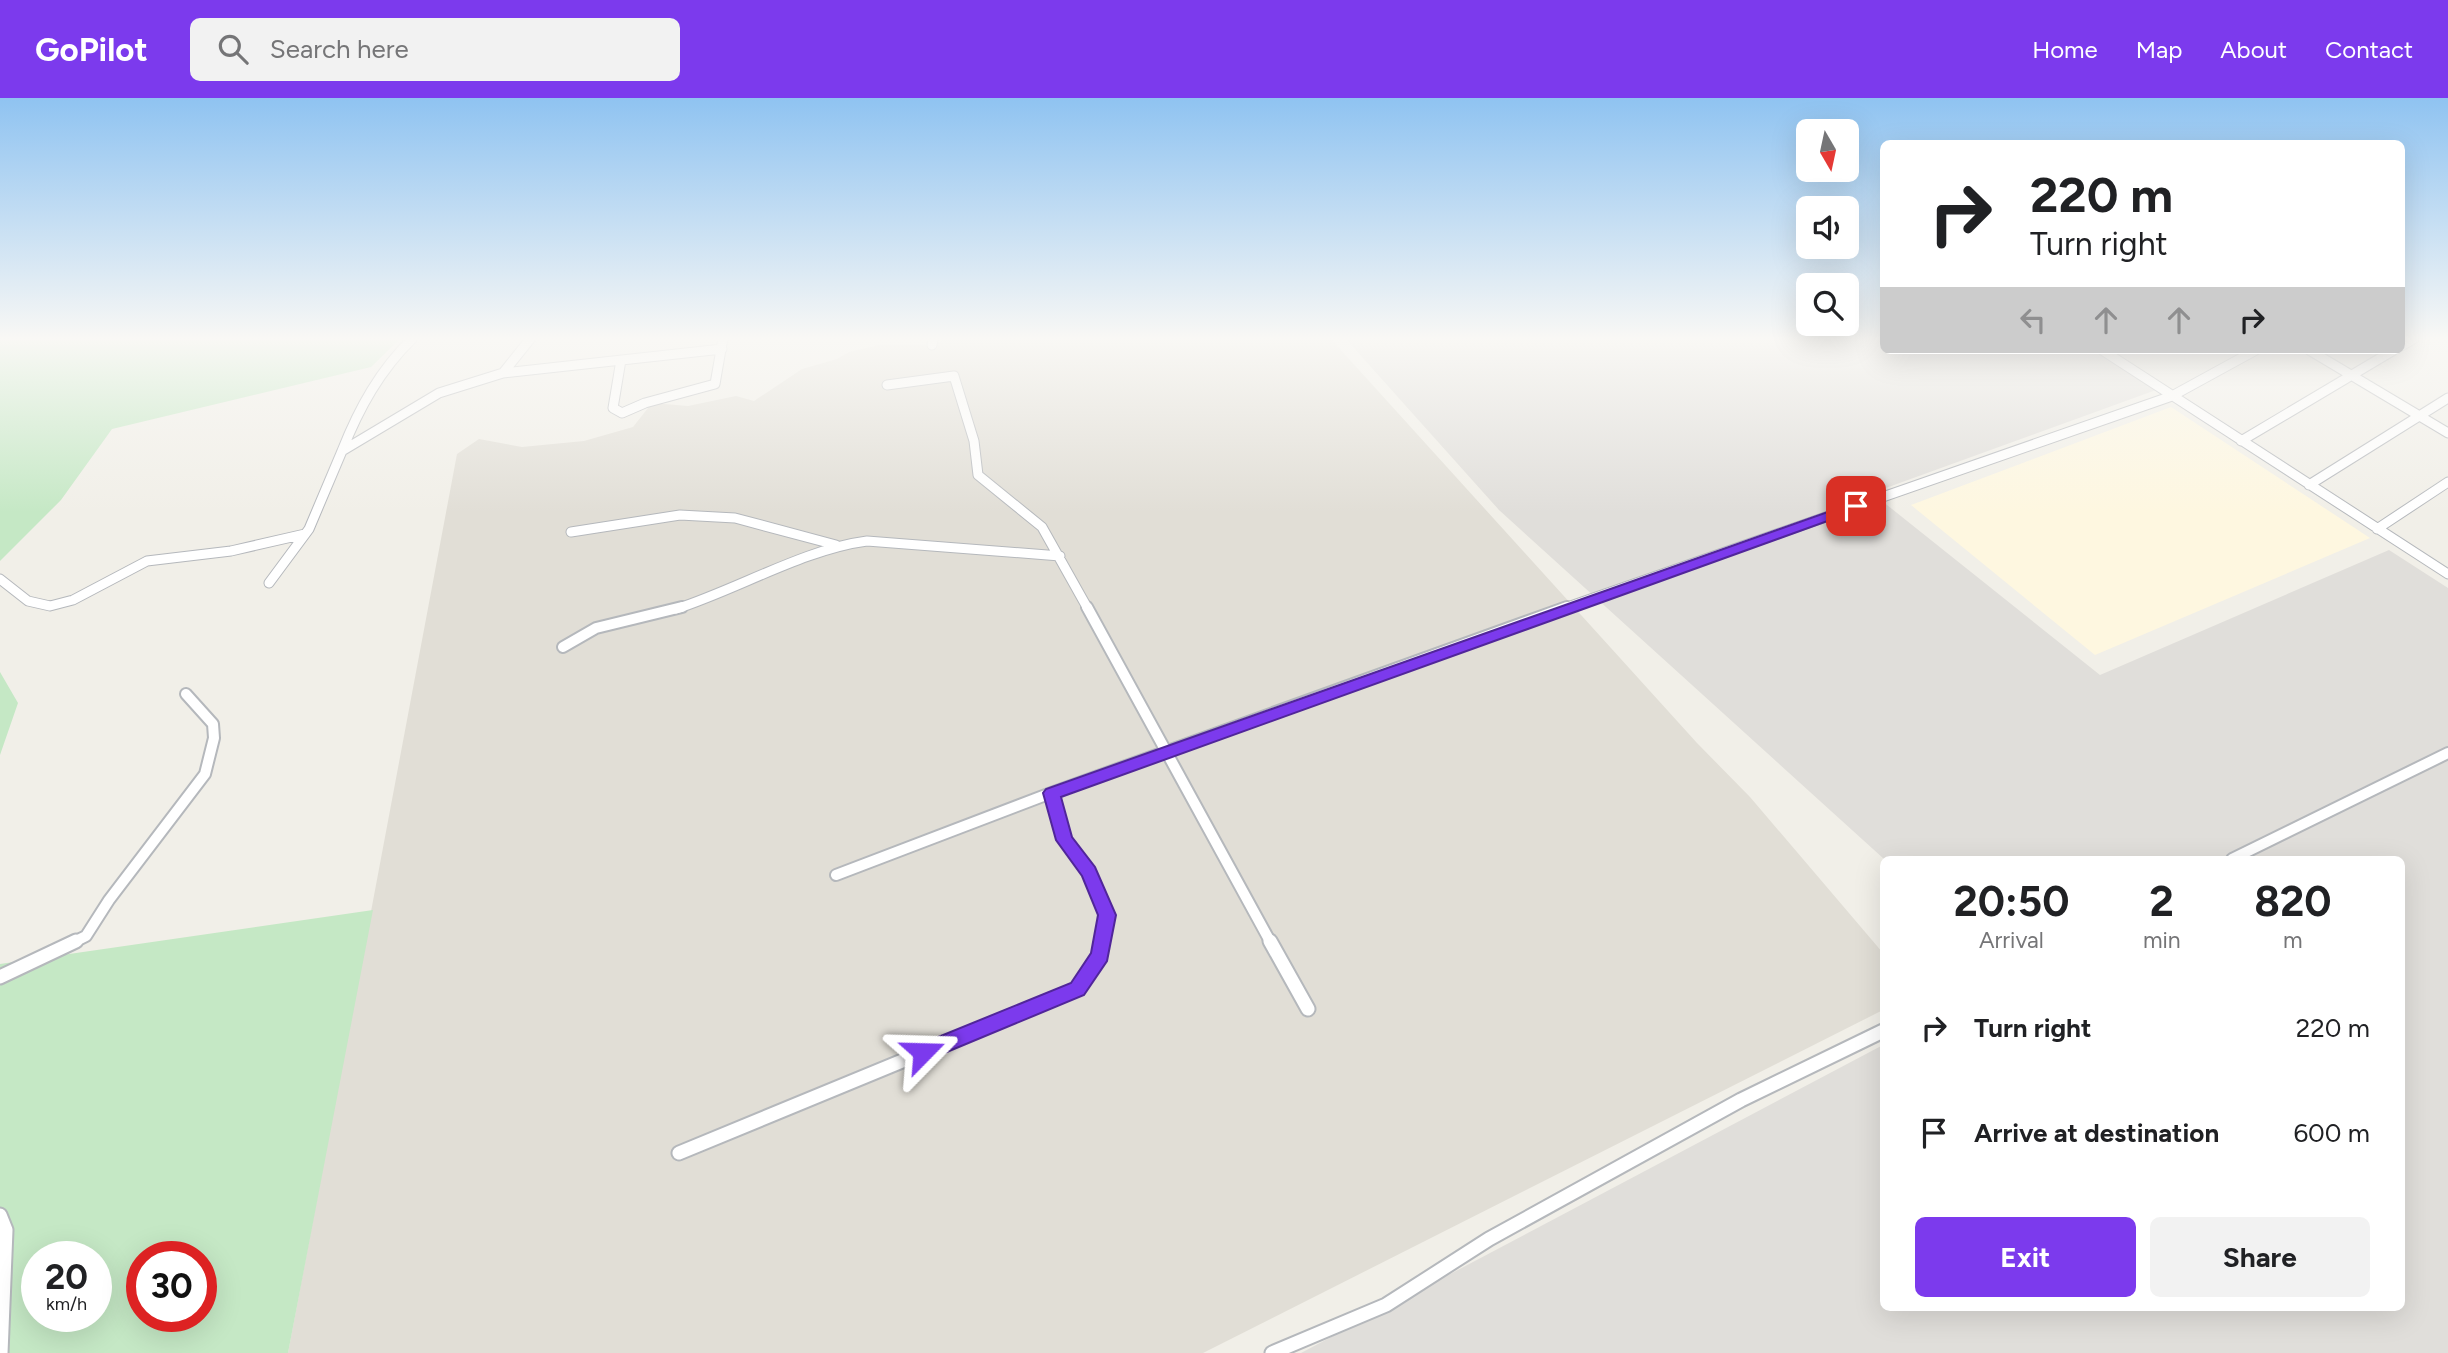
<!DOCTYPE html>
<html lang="en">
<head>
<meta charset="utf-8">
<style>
  body { margin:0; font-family:Figtree,sans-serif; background:#f2f2f2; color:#202124; height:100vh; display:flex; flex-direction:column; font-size:26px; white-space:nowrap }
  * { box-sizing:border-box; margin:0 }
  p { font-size:23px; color:#757577 }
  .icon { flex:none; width:38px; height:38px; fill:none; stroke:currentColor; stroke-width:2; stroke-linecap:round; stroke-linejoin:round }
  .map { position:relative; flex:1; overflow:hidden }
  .side { position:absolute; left:1880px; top:758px; width:525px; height:455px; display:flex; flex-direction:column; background:#fff; border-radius:10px; box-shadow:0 7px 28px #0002 }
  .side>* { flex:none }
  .banner { position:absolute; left:1880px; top:42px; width:525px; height:214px; border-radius:10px; box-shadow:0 7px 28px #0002; background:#fff; color:#202124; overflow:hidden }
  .needle { width:46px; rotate:171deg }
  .buttons { position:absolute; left:1796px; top:21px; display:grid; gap:14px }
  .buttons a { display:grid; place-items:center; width:63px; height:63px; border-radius:10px; background:#fff; box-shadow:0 7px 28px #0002; font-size:35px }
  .speed { position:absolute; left:21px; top:1143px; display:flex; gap:14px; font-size:35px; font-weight:700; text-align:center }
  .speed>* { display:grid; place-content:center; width:91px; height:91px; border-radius:50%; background:#fff; box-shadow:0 7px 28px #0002; line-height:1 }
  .speed small { font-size:18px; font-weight:400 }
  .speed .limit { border:10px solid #d22; background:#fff; color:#111 }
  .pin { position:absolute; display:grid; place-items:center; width:60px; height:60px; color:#fff; margin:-30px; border-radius:14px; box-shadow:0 4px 10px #0006 }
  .me { position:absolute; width:77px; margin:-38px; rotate:68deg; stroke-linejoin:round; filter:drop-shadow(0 0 5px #0008) }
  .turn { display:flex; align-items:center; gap:24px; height:147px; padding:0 35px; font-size:32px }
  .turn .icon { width:91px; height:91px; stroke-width:2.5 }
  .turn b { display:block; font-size:49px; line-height:60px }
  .lanes { display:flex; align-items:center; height:66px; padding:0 35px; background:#0003; justify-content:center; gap:35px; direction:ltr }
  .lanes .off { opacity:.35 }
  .eta { display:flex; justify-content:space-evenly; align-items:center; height:119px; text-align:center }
  .eta b { font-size:42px; font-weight:700; line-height:49px }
  .primary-button { display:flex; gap:14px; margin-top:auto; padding:14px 35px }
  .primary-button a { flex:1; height:80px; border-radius:10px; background:#7c3aed; color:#fff; font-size:28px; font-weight:700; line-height:80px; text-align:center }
  .primary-button a+a { background:#f2f2f2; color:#202124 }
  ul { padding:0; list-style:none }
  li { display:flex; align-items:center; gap:21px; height:105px; padding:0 35px }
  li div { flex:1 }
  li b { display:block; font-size:26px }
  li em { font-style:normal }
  header { display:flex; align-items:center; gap:42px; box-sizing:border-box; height:98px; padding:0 35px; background:#7c3aed; color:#fff }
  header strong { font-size:33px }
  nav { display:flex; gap:38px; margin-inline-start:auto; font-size:24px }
  .search { width:490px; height:63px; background:#f2f2f2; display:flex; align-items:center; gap:18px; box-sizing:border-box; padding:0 24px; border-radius:10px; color:#757577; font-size:26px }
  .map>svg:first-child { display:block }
  .commercial { fill:#fef7e0 }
  .industrial { fill:#e0deda }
  .education { fill:#e1ded6 }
  .green { fill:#c5e8c5; fill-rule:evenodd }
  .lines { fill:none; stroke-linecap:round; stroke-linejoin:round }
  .minor-far2-casing { stroke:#b5b8bc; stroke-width:11 }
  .minor-far1-casing { stroke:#b5b8bc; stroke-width:14 }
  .minor-casing { stroke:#b5b8bc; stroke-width:17 }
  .minor-far2 { stroke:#fff; stroke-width:9 }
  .minor-far1 { stroke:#fff; stroke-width:10 }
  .minor { stroke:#fff; stroke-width:13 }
  .route { fill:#7c3aed; stroke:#51269a; stroke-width:2 }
</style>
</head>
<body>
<header>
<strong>GoPilot</strong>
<div class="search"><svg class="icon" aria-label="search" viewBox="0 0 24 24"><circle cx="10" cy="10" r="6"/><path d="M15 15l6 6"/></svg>Search here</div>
<nav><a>Home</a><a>Map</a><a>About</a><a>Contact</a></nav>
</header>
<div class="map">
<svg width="2448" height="1255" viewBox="0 0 2448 1255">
  <rect width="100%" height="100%" fill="#f1efe8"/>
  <path class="commercial" d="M2171,309L2370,440L2095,557L1911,407Z"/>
  <path class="industrial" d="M1345,240H1883V252H2094L2156,292L1872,395L2100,577L2389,452L2448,490V1255H1301L1883,947V1209H2401V761H1884L1499,412Z"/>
  <path class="education" d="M948,240H1330L1697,645L1750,699L1883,855V912L1203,1255H288L457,356L479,341L522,349L584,343L633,329L652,305L688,308L736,298L754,303L802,271L837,261L849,254L879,247H932Z"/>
  <path class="green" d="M0,240H401L371,269L112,331L61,402L0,463Z
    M0,574L18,605L0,657Z
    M373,812L288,1255H0V866ZM37,1158H96V1218H37ZM142,1158H201V1218H142Z"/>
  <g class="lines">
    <g class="minor-far2-casing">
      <path id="minor-far2" d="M932,247L933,240
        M2401,248L2415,240
        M2102,252L2448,476
        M2309,252L2448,335
        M621,262L613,310L622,315L645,305L715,286L723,240
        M503,275L722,251
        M887,287L954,278L974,343L978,377L1042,429L1088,511
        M2241,343L2394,252
        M342,353C359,310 380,272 413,240
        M2309,387L2448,300
        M2377,431L2448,384
        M571,434L680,417L735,420L836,447
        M0,481L28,503L50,508L73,502L147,463L231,453L305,436
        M269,485L309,431L342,353L439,295L503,275L531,240
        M676,511C738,491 805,451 867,443L1060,458
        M1562,511L2172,298L2256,252"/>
    </g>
    <g class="minor-far1-casing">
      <path id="minor-far1" d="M1087,509L1271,845
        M563,549L596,530L682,509
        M1051,695L1065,742L1089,774L1107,817L1102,845
        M2232,761L2448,655
        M836,777L1051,695L1567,509
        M72,845L86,838L109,802L205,676L214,640L213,626L186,596"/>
    </g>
    <g class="minor-casing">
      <path id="minor" d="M1270,843L1308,911
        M0,879L76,843
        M679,1055L1077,891L1100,857L1102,843
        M0,1117L6,1132L1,1255
        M1272,1255L1386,1207L1489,1141L1741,1002L1883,933"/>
    </g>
    <use href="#minor-far2" class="minor-far2"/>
    <use href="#minor-far1" class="minor-far1"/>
    <use href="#minor" class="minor"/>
  </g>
  <linearGradient id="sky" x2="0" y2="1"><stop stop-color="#8fc3f1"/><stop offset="0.58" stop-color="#f9f8f5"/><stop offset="1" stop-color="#f9f8f5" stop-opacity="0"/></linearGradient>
  <rect width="2448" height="415" fill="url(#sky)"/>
  <path class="route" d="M1856,404L1863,408L1861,411L1061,699L1072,739L1095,769L1116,817L1107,863L1084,897L930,961L923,963L916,961L914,954L916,948L1071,885L1091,855L1098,817L1082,778L1056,742L1043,695L1046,691Z"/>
</svg>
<div class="buttons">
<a><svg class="needle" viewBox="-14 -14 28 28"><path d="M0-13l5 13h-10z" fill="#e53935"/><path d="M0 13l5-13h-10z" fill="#757577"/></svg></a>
<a><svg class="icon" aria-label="sound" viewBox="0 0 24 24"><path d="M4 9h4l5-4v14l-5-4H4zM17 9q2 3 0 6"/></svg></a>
<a><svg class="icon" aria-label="search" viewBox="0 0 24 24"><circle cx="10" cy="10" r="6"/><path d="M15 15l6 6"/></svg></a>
</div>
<div class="speed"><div>20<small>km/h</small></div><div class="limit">30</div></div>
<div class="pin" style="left:1856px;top:408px;background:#d93025"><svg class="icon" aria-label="arrive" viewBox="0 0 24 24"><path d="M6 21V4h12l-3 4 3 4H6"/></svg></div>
<svg class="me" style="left:923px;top:954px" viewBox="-20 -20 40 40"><path d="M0-17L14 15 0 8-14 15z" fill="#7c3aed" stroke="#fff" stroke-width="4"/></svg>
<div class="banner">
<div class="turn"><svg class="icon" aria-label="right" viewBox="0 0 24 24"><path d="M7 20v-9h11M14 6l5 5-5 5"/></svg><div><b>220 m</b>Turn right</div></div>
<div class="lanes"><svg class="icon off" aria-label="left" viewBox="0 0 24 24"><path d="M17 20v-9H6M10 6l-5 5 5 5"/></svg><svg class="icon off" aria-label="ahead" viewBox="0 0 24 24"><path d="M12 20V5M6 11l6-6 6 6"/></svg><svg class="icon off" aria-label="ahead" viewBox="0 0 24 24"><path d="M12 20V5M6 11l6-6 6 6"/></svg><svg class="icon" aria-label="right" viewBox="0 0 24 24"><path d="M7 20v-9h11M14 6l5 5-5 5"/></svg></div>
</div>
<section class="side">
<div class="eta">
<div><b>20:50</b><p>Arrival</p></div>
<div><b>2</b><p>min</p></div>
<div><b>820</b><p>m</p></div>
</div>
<ul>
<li><svg class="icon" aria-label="right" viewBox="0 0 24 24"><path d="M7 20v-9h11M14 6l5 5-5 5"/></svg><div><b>Turn right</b></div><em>220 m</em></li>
<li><svg class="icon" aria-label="arrive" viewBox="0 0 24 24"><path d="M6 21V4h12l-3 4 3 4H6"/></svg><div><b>Arrive at destination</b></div><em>600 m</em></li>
</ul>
<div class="primary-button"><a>Exit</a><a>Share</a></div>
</section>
</div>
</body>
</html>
